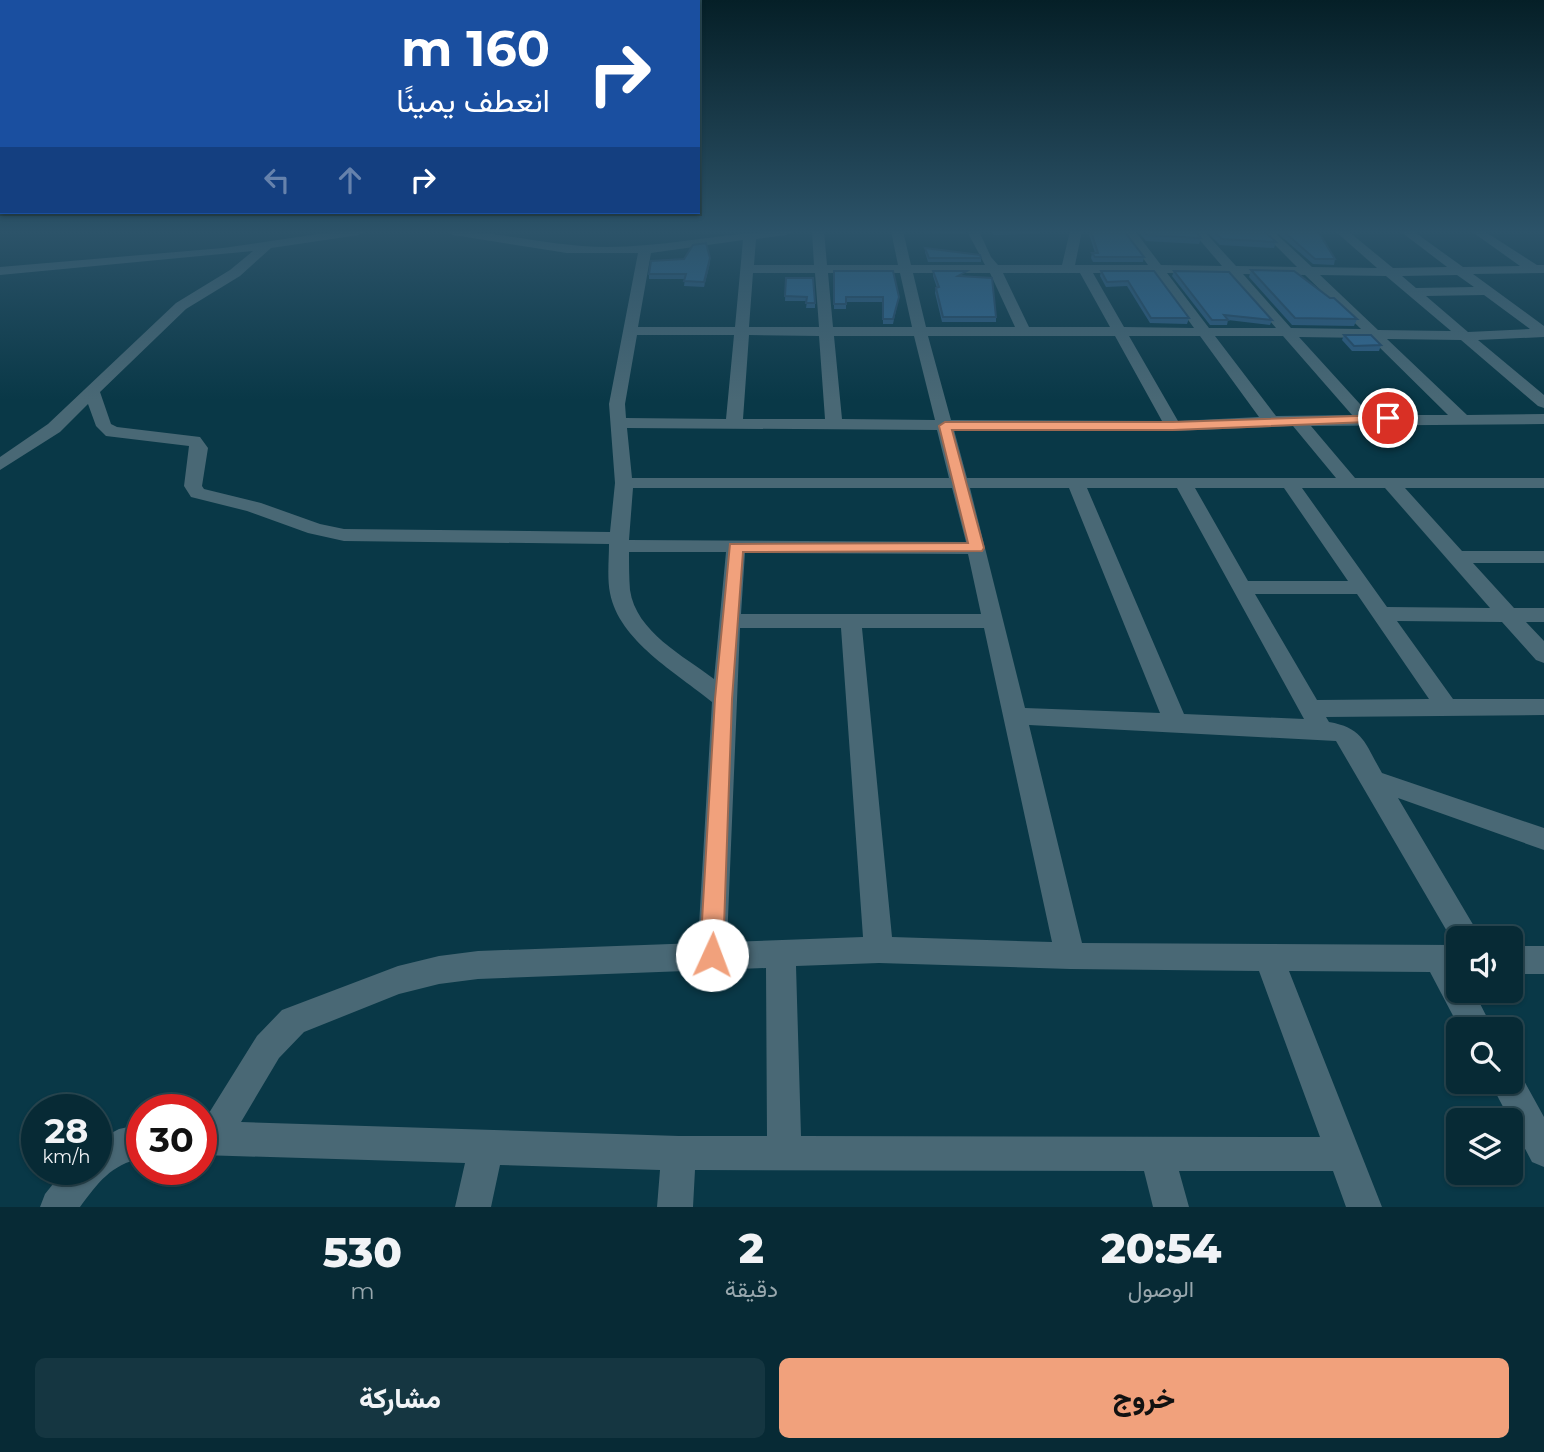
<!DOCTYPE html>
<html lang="ar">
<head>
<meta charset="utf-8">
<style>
  body { margin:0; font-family:Montserrat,Vazirmatn,sans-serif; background:#153641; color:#f1f3f6; direction:rtl; height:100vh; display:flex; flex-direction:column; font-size:26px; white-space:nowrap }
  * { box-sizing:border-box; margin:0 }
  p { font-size:23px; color:#98a7ad }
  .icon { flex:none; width:38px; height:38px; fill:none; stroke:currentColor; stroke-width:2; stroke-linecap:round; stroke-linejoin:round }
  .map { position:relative; height:1207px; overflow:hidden; direction:ltr }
  .details { display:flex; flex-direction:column; background:#072a35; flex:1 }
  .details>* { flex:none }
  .top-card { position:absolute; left:0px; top:0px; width:700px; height:214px; box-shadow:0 2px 5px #0004,0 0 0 2px #284650; direction:rtl; background:#1a4fa0; color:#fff; overflow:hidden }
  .fabs { position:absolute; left:1446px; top:926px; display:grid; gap:14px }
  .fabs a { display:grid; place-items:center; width:77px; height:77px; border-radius:10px; background:#072a35; box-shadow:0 2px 5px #0004,0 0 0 2px #284650; font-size:35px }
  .speed { position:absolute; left:21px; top:1094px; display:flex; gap:14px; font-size:35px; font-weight:700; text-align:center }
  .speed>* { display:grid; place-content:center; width:91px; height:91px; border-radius:50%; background:#072a35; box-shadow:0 2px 5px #0004,0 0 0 2px #284650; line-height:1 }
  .speed small { font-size:18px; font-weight:400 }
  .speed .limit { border:10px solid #d22; background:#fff; color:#111 }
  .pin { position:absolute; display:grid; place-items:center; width:60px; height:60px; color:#fff; margin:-30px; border:4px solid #fff; border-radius:50%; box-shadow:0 2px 7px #0007 }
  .me { position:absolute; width:77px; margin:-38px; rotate:2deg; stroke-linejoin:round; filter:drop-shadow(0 0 5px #0008) }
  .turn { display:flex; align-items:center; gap:24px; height:147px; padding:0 35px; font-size:32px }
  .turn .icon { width:91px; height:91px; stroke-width:2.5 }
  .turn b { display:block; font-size:49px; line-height:60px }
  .lanes { display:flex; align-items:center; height:66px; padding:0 35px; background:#0003; justify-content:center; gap:35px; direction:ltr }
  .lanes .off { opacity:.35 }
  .eta { display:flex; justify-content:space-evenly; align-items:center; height:119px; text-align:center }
  .eta b { font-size:42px; font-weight:800; line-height:49px }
  .action { display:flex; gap:14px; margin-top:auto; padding:14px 35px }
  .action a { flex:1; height:80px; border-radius:10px; background:#f1a17c; color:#111; font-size:28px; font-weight:800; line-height:80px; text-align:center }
  .action a+a { background:#153641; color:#f1f3f6 }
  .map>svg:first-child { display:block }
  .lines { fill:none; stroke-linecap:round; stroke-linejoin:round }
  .street { fill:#496875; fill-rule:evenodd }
  .wall { fill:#2c5b81 }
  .shaded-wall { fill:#244a69 }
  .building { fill:#336a96; stroke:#244a69; stroke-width:2 }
  .route { fill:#f1a17c; stroke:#9d6951; stroke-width:2 }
</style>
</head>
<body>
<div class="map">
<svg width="1544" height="1207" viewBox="0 0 1544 1207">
  <rect width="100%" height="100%" fill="#093847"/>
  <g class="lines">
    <path class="street" d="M339,231H365L359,235L271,248L240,276L186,309L100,392L111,424L117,427L200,437L208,448L202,486L204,489L261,503L320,524L344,529L610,532L615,483L609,404L638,253H567L453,235L447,231C501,231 553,247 607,247C670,247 731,231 793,231L787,235L756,239L754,265H814L812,231H824L827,265H898L891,231H903L911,265H985L967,231H979L991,257L998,265H1062L1070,231H1082L1075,265H1148L1123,231H1135L1161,265L1222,266L1192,231H1204L1236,266L1297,267L1261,231H1273L1312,267L1377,268L1335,231H1348L1393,268L1447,267L1400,231H1413L1463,267L1520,266L1471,231H1484L1537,265H1544V273L1473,274L1544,326V337L1478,340L1544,395V408L1538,406L1461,340L1387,339L1467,415L1544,414V424L1311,426L1355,478H1544V488H1405L1462,551H1544V563H1473L1514,608H1544V622H1526L1544,641V663L1536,660L1502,622L1397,621L1453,699H1544V715L1326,717L1329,722C1364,728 1365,744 1382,773L1544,828V850L1398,798L1481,938H1458V990H1473L1493,1029H1460L1430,972L1289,971L1382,1207H1346L1333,1171H1179L1189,1207H1153L1144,1171L695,1170L693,1207H657L660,1170L500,1165L491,1207H455L465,1163L201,1155V1121H204L257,1036L282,1010L398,966L439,956L478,951L698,943L712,702C677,673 619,641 610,593C607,578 609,559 609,544L344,541L308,533L247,511L191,497L184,486L189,446L106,436L96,426L88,404L60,432L0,470V457L48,424L176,303L230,270L253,251L0,275V267L223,248ZM743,240L735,327H638L651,253ZM753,273H815L819,327H749ZM828,273H900L912,327H833ZM913,273H990L1015,327H926ZM1003,273H1080L1110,327H1029ZM1093,273H1154L1194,328L1124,327ZM1167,273L1229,274L1276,328H1209ZM1243,274L1305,275L1361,329L1291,328ZM1320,275L1386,276L1451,331L1378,330ZM1457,275L1474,287L1416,288L1402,276ZM1484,295L1530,329L1468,332L1426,296ZM637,335H734L726,419L626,418L625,404ZM749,335L819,336L825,419H743ZM834,336H914L935,420L842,419ZM928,336H1115L1162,421L951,420ZM1129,336H1200L1259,417L1178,421ZM1215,336H1283L1352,415L1276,416ZM1299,337L1370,338L1448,415H1370ZM1293,426L1336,478H967L954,430L1173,431ZM627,428L937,430L949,478H632ZM633,488H952L966,542L629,540ZM970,488H1069L1160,713L1025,708ZM1087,488H1177L1304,719L1184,714ZM1195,488H1284L1348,581H1248ZM1302,488H1385L1490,608L1387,607ZM629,552H726L714,679C684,656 636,632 630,590C629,578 629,565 629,552ZM745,553L968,554L981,614H741ZM1255,594H1357L1429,699L1317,700ZM740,628H841L863,937L727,942ZM862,628H984L1052,942L892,937ZM1029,725L1336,741L1455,945L1082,943ZM879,963L1070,969L1259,971L1320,1137L801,1136L796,966ZM766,968L767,1136H679L241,1122L279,1058L304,1032L399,994L439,984L478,979Z
      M1510,946H1544V974H1510Z
      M1510,1067L1518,1070L1544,1117V1167L1532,1162L1490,1082H1510Z
      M142,1124V1158C110,1165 98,1183 80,1207H40L45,1194L65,1169H96V1141L119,1129Z"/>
  </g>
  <path class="wall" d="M915,231H966V234L916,232Z
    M991,231H1040V234L993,235Z
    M1088,231H1124L1144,257L1143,262H1093L1091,258L1092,253H1095Z
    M1138,231H1195L1201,238L1199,244L1146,241Z
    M1206,231H1264L1276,242L1274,248L1220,245Z
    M1275,231H1316L1335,259L1334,265L1313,264Z
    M925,248L981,258V262H928L925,252Z
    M710,263L704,287L684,286L685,279H649V274Z
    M1251,270L1357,319L1354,326L1292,325L1249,277Z
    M834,271L899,297L893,324H883V302H846V309H834Z
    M933,271L966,276H965L996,317V322H942L935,293L936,288H937L933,276Z
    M1101,271H1154L1189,318L1187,324L1150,323L1127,286L1106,287L1100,276Z
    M1174,271L1272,320L1270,325L1228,320L1227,325H1210L1172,276Z
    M786,278L815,303V308H806L807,301H785Z
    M1344,335L1381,345L1379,351H1352L1342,340Z"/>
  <path class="shaded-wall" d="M710,258V263L704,287V282Z"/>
  <path class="building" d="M1091,231H1124L1144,257H1095L1092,253H1098Z
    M1143,231H1195L1201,238L1147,235Z
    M1213,231H1264L1276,242L1222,239Z
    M1283,231H1316L1319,233L1335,259H1315Z
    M706,243L710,258L704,282L684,281L686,274H649L651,261L684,259L693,245Z
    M925,248L980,255L981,258H929Z
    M1251,270L1294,271L1330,298H1334L1357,319L1295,318Z
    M834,271H893L899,297L893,319H883V297H846V304H834Z
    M933,271H967L958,276L992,278L996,317H943L936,288L939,287Z
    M1101,271H1154L1189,318H1151L1128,281L1107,282Z
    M1174,271L1229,272L1272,320L1224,315L1228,320H1212Z
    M786,278H813L815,303H806L807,297L785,296Z
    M1344,335H1371L1381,345L1354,346Z"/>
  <linearGradient id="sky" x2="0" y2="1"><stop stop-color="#051f27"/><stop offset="0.58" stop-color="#2c5369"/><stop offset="1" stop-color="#2c5369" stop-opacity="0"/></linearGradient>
  <rect width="1544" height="400" fill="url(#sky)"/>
  <path class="route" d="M1388,415L1394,418L1392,421L1173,430H952L984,548L982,551L743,552L732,699L723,955L720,963L712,966L704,963L700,955L715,699L730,544L968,543L939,426L945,422H1173Z"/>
</svg>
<div class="fabs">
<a><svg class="icon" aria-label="sound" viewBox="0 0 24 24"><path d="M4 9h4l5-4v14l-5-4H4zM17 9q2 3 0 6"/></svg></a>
<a><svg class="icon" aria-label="search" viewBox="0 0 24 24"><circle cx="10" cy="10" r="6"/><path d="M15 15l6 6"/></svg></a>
<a><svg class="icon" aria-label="layers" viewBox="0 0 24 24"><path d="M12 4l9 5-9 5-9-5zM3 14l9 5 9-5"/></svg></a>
</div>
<div class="speed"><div>28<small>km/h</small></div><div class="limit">30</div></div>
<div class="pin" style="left:1388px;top:418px;background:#d93025"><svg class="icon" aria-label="arrive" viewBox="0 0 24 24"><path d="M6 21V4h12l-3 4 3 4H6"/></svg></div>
<svg class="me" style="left:712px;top:955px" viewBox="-20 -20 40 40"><circle r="19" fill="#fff"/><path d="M0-13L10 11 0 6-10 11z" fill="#f1a17c"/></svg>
<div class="top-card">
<div class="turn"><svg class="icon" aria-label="right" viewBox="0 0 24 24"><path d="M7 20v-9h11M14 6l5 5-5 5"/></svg><div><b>160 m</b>انعطف يمينًا</div></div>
<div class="lanes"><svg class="icon off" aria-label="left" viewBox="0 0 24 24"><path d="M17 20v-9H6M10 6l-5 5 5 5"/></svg><svg class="icon off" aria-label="ahead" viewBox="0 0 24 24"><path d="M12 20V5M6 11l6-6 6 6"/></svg><svg class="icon" aria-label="right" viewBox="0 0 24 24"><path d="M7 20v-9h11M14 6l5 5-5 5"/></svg></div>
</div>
</div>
<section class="details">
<div class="eta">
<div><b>20:54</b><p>الوصول</p></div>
<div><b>2</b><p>دقيقة</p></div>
<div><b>530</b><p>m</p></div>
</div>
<div class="action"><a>خروج</a><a>مشاركة</a></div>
</section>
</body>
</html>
